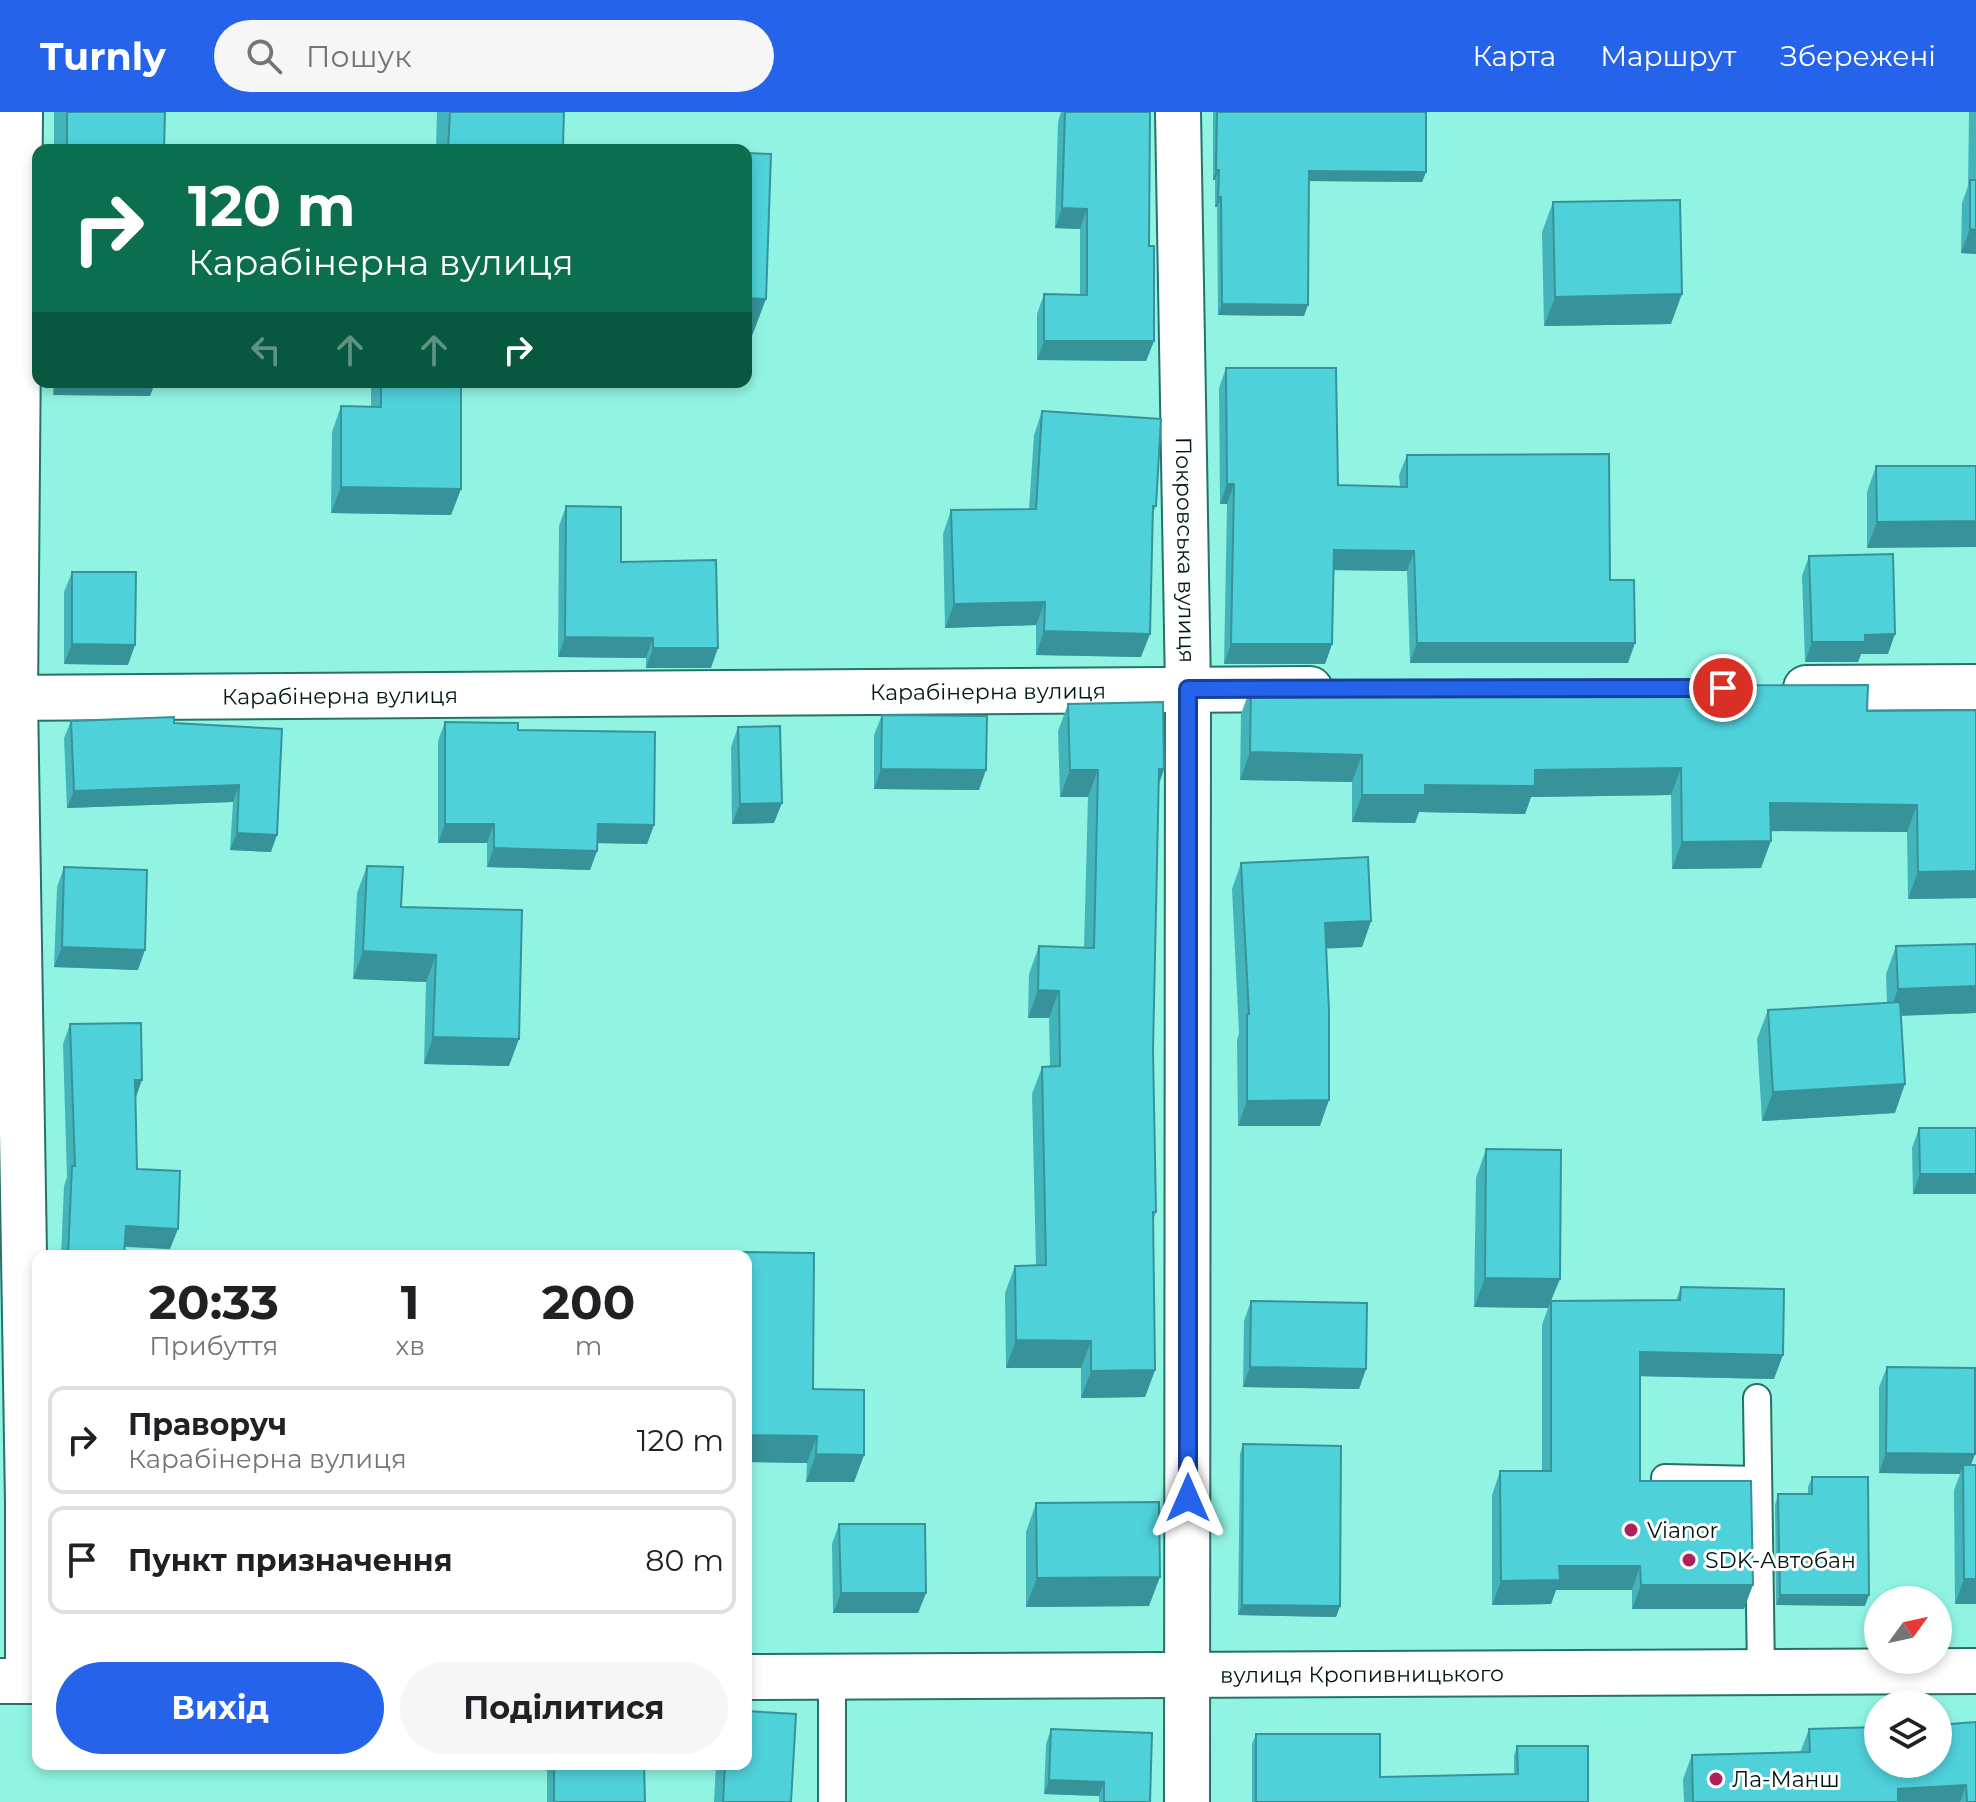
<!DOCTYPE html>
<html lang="uk">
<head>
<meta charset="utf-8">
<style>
  body { margin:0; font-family:Montserrat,sans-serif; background:#f6f6f6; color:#202124; height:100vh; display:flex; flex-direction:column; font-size:30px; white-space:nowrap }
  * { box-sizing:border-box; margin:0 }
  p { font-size:26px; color:#757577 }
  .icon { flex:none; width:44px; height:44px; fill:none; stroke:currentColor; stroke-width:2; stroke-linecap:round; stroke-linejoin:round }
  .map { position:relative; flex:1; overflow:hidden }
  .sheet { position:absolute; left:32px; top:1138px; width:720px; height:520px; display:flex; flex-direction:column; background:#fff; border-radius:16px; box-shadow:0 4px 12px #0003 }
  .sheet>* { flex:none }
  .hud { position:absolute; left:32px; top:32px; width:720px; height:244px; border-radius:16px; box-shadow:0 4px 12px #0003; background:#0b6e4f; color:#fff; overflow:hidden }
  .needle { width:52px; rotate:57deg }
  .controls { position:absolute; left:1864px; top:1474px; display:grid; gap:16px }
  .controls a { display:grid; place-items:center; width:88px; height:88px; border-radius:50%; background:#fff; box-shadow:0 4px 12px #0003; font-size:40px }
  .pin { position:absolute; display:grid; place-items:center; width:68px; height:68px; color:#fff; margin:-34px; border:4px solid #fff; border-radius:50%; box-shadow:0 2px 8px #0007 }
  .me { position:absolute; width:88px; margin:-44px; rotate:0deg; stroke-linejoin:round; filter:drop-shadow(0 0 6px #0008) }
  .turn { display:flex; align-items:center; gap:28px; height:168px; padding:0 24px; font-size:36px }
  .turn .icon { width:104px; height:104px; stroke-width:2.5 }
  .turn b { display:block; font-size:56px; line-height:68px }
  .lanes { display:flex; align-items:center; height:76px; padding:0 24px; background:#0003; justify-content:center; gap:40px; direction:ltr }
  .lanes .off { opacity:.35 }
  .eta { display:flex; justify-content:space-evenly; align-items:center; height:136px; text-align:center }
  .eta b { font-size:48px; font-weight:700; line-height:56px }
  .primary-button { display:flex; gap:16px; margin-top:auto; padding:16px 24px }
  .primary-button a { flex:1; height:92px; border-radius:48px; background:#2563eb; color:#fff; font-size:32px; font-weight:700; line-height:92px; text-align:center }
  .primary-button a+a { background:#f6f6f6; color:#202124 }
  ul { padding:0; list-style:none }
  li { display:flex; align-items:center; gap:24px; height:108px; margin:0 16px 12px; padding:0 8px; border:4px solid #e0e0e0; border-radius:16px }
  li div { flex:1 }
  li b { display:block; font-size:30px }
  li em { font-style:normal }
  header { display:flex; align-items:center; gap:48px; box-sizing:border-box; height:112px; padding:0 40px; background:#2563eb; color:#fff }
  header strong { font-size:38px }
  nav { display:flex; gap:44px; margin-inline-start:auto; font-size:28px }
  .search { width:560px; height:72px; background:#f6f6f6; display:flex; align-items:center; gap:20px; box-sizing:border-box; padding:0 28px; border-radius:44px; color:#757577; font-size:30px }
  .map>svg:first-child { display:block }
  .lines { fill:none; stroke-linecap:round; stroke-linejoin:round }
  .service-casing { stroke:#247368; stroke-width:30 }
  .minor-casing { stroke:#247368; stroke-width:48 }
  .tertiary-casing { stroke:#247368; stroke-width:48 }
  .secondary-casing { stroke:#247368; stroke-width:48 }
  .service { stroke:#fff; stroke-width:26 }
  .minor { stroke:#fff; stroke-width:44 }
  .tertiary { stroke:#fff; stroke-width:44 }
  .secondary { stroke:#fff; stroke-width:44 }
  .wall { fill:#44b4bb }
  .shaded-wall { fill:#379299 }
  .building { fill:#4fd1da; stroke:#379299; stroke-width:2 }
  .route-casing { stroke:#184099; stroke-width:20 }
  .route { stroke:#2563eb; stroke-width:14 }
  .poi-dot { fill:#af215b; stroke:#fff; stroke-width:3 }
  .labels { text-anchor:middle; stroke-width:6; stroke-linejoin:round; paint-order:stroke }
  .street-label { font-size:22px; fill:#001814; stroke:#fff }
  .poi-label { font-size:22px; fill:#001814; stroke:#fff; text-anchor:start }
</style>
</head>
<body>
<header>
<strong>Turnly</strong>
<div class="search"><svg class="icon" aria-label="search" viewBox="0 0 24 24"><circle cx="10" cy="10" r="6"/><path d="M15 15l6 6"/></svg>Пошук</div>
<nav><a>Карта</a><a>Маршрут</a><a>Збережені</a></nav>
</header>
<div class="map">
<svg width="1976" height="1690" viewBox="0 0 1976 1690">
  <rect width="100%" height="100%" fill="#91f4e3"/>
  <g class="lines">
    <g class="service-casing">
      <path id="service" d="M1757,1286L1761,1561
        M1665,1366L1758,1368
        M832,1564V1690"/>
    </g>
    <g class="minor-casing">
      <g id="minor">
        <path d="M20,0L15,586L28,1391V1569"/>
        <path d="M1806,576L1976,575"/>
        <path id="s1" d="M0,586L1310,577"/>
      </g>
    </g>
    <g class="tertiary-casing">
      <g id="tertiary">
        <path id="s2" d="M1178,0L1188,577L1187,1690"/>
      </g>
    </g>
    <g class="secondary-casing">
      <g id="secondary">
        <path id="s3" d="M746,1565L1976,1559"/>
        <path d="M0,1569H38"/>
      </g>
    </g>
    <use href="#service" class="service"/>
    <use href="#minor" class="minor"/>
    <use href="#tertiary" class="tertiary"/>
    <use href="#secondary" class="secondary"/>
  </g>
  <path class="wall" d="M54,0H165L164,38H54Z
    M437,0H564L563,33L680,38H436Z
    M1061,0H1150L1149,134L1154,229L1146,249L1037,248V202L1044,182L1080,183V117L1055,116L1058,10Z
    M1213,0H1426V60L1422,70L1309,69L1304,204L1218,203L1217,95H1215V68H1213Z
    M1969,0H1976V142L1961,141L1962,91L1968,74Z
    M1553,90L1671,212L1544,214L1542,120Z
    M1226,256L1338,373L1400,374L1399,363L1407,343L1610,468L1628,551H1410L1407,459L1334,458L1332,532L1325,552H1224L1227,392H1220L1219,276Z
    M53,270H155L150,284L53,283Z
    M371,270H461V377L451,403L331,401L332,320L341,294L371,295Z
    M1042,299L1156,394L1152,403L1141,545L1036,543V513L945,516L943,422L951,398L1029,397L1034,323Z
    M1876,354H1976L1867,436V380Z
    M566,394L621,450L711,556H646V546L558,545L559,414Z
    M1809,444L1888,542H1861L1858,550H1805L1802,464Z
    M72,460L128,553L64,552V480Z
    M1251,574L1867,599L1976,598V786L1908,787L1907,720L1770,719L1761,756L1672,757L1671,683L1531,685L1525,702L1419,700L1415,711L1352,710V670L1240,668L1241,602Z
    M1068,592L1164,657L1159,671L1153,938L1156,1100L1153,1109L1155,1258L1145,1285L1081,1286V1256H1006L1005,1181L1015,1154L1036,1153L1032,982L1042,955H1050L1049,906H1028L1029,862L1039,834L1084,836L1088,685H1060L1058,619Z
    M882,603L979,678L874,677V623Z
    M71,609L174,611L282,617L271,740L230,738L233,690L67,696L64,626Z
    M445,610L518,618L654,713L647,732L598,731L597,739L590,758L487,755V731H438V629Z
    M738,615L774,711L732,712L731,635Z
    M1241,751L1371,809L1362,835L1326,836L1320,1014H1238L1237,928L1239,921L1232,777Z
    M367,754L401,795L522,798L509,954L424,952L426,870L353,867L357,781Z
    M64,755L138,858L54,855L57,775Z
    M1976,832V901L1901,904L1895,1001L1762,1009L1757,927L1768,898L1887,891L1886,862L1896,834Z
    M70,912L135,987L137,1057L170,1137L125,1135L124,1144H61L64,1074L67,1065L63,932Z
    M1919,1016H1976V1082H1913L1912,1036Z
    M1486,1037L1552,1189L1676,1188L1681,1175L1774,1267L1640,1264V1369L1744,1497H1632V1478H1556L1551,1492L1492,1493V1383L1500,1359H1542V1213L1548,1196L1474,1195L1476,1066Z
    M743,1140L814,1141L813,1277L864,1278V1343L854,1370H806L807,1351L746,1350V1144H742Z
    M1251,1189L1366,1257L1359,1277L1243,1275L1244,1209Z
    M1887,1255L1975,1342L1971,1353L1976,1492H1955L1954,1378L1960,1362L1879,1361V1275Z
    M1243,1332L1340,1494L1336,1505L1238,1503L1240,1342Z
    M1812,1365L1865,1494L1776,1493L1775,1393L1778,1382H1808V1375Z
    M1036,1391L1149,1494L1026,1495V1420Z
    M839,1412L926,1481L918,1501H833L832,1432Z
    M1938,1613L1976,1690H1684L1683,1667L1692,1643L1800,1641L1809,1617L1878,1652Z
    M1051,1617L1150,1690H1099V1684L1044,1682L1046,1632Z
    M1256,1622L1380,1665L1514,1662V1644L1517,1634L1588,1690H1252V1632Z
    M547,1652H644L645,1690H547Z
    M716,1652H746L791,1690H714Z"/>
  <path class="shaded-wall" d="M1216,58H1219L1215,68H1213Z
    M1309,59L1426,60L1422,70L1305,69Z
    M1218,85H1221L1217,95H1215Z
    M1062,96L1087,97L1080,117L1055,116Z
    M1970,117L1976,118V142L1961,141Z
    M1682,182L1671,212L1544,214L1555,185Z
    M746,186L766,187L752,224H746Z
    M1222,192L1308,193L1304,204L1218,203Z
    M1044,229H1154L1146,249L1037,248Z
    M58,270H155L150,284L53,283Z
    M1227,372H1234L1227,392H1220Z
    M341,375L461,377L451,403L331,401Z
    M1976,409V435L1867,436L1877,410Z
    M1334,438L1414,439L1407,459L1327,458Z
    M1045,490L1036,513L945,516L954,492Z
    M1044,519L1150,522L1141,545L1036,543Z
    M1895,522L1888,542H1861L1858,550H1805L1812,530L1865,523Z
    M565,525L653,526L646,546L558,545Z
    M1417,531H1635L1628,551H1410Z
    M72,532L135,533L128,553L64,552Z
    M1231,532H1332L1325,552H1224Z
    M653,536H718L711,556H646Z
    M1250,640L1362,643L1352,670L1240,668Z
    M1681,656L1671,683L1531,685L1525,702L1419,700L1415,711L1352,710L1362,683L1535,658Z
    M881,657L986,658L979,678L874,677Z
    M1159,657H1164L1155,684Z
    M1070,658H1098L1088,685H1060Z
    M239,673L233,690L67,696L74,679Z
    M782,691L774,711L732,712L740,692Z
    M1770,691L1917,693L1907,720L1760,719Z
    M445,712H494L487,731H438Z
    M598,712L654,713L647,732L591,731Z
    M237,721L277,723L271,740L230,738Z
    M1771,729L1761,756L1672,757L1682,730Z
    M494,736L597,739L590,758L487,755Z
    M1976,759V786L1908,787L1918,760Z
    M1371,809L1362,835L1316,837L1325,811Z
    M62,835L145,838L138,858L54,855Z
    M363,839L436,843L426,870L353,867Z
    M1976,874V901L1888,904L1898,877Z
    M1038,878L1059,879L1049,906H1028Z
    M433,925L519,927L509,954L424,952Z
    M135,968H142L135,988Z
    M1905,972L1895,1001L1762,1009L1773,980Z
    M1329,988L1320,1014H1238L1247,989Z
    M1920,1062H1976V1082H1913Z
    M126,1114L178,1117L170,1137L118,1134Z
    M1485,1166L1560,1167L1548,1196L1474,1195Z
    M1016,1228L1091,1229L1081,1256H1006Z
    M1640,1240L1783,1243L1774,1267L1631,1264Z
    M1250,1255L1366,1257L1359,1277L1243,1275Z
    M1155,1258L1145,1285L1081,1286L1091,1259Z
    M746,1323L817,1324L807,1351L746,1350Z
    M1886,1341L1975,1342L1967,1362L1963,1353L1960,1362L1879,1361Z
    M816,1342L864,1343L854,1370H806Z
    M1559,1454H1640L1632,1478H1556L1551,1492L1492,1493L1501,1469Z
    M1160,1465L1149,1494L1026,1495L1037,1466Z
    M1964,1467H1976V1492H1955Z
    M1641,1473H1753L1744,1497H1632Z
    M841,1481H926L918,1501H833Z
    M1780,1483H1869L1865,1494L1776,1493Z
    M1242,1493L1340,1494L1336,1505L1238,1503Z
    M1049,1668L1104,1670L1099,1684L1044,1682Z
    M1966,1673L1960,1690H1893L1898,1677Z"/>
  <path class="building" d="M67,0H165L164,38H67Z
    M450,0H564L563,33L680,38H448Z
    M1065,0H1150L1149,134H1154V229H1044V182L1087,183V97L1062,96Z
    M1217,0H1426V60L1309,59L1308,193L1222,192L1221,85H1218L1219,58H1216Z
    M746,41L771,42L766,187L746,186Z
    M1970,68H1976V118L1970,117Z
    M1680,88L1682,182L1555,185L1553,90Z
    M1226,256H1336L1338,373L1407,375V343L1609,342L1610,468H1634L1635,531H1417L1414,439L1334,438L1332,532H1231L1234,372H1227Z
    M381,270H461V377L341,375V294L381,295Z
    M1042,299L1161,307L1156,394H1153L1150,522L1044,519L1045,490L954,492L951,398L1036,397Z
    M1876,354H1976V409L1877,410Z
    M566,394L621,395V450L716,448L718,536H653V526L565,525Z
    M1893,442L1895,522L1865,523V530H1812L1809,444Z
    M72,460H136L135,533L72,532Z
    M1868,573L1867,599L1976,598V759L1918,760L1917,693L1770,691L1771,729L1682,730L1681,656L1535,658V674L1425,673V683H1362V643L1250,640L1251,574L1422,576V574Z
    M1163,590L1164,657H1159L1153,938L1156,1100H1153L1155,1258L1091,1259V1229L1016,1228L1015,1154L1046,1153L1042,955L1060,954L1059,879L1038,878L1039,834L1094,836L1098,658H1070L1068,592Z
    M882,603L987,604L986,658L881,657Z
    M174,605V611L282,617L277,723L237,721L239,673L74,679L71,609Z
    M445,610L518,611V618L655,620L654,713L598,712L597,739L494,736V712H445Z
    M780,614L782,691L740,692L738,615Z
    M1368,745L1371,809L1325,811L1329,899V988L1247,989V902H1249L1241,751Z
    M367,754L403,755L401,795L522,798L519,927L433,925L436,843L363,839Z
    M64,755L147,758L145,838L62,835Z
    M1976,832V874L1898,877L1896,834Z
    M1900,890L1905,972L1773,980L1768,898Z
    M141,911L142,968H135L137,1057L180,1059L178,1117L126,1114L124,1144H68L72,1054H75L70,912Z
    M1919,1016H1976V1062H1920Z
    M1486,1037L1561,1038L1560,1167L1485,1166Z
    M743,1140L814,1141L813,1277L864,1278V1343L816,1342L817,1324L746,1323V1144H743Z
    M1681,1175L1784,1177L1783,1243L1640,1240V1369H1751L1753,1473H1641L1640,1454H1559L1560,1468L1501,1469L1500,1359H1551V1189L1680,1188Z
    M1251,1189L1367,1191L1366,1257L1250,1255Z
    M1887,1255L1975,1256V1342L1886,1341Z
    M1243,1332L1341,1334L1340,1494L1242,1493Z
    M1963,1353H1976V1467H1964Z
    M1812,1365H1868L1869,1483H1780L1778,1382H1812Z
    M1159,1390L1160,1465L1037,1466L1036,1391Z
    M839,1412H925L926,1481H841Z
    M746,1599L796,1602L791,1690H723L725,1652H746Z
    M1976,1610V1690H1967L1966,1673L1898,1677V1690H1693L1692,1643L1810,1640L1809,1617L1878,1615V1652H1938V1613Z
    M1051,1617L1152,1621L1150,1690H1104V1670L1049,1668Z
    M1256,1622H1380V1665L1518,1662L1517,1634H1588V1690H1256Z
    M554,1652H644L645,1690H554Z"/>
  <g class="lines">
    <g class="route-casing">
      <path id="route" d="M1188,1386V577L1723,576"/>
    </g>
    <use href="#route" class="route"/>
  </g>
  <g class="poi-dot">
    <circle cx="1631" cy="1418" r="8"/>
    <circle cx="1689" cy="1448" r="8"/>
    <circle cx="1716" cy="1667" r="8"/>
  </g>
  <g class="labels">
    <g class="street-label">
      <text dy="8" stroke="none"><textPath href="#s2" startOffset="438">Покровська вулиця</textPath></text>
      <text dy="8" stroke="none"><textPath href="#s1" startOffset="988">Карабінерна вулиця</textPath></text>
      <text dy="8" stroke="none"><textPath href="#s1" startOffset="340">Карабінерна вулиця</textPath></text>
      <text dy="8" stroke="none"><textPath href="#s3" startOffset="616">вулиця Кропивницького</textPath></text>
    </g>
    <g class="poi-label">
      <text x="1647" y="1426">Vianor</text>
      <text x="1705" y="1456">SDK-Автобан</text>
      <text x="1732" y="1675">Ла-Манш</text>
    </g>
  </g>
</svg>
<div class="controls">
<a><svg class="needle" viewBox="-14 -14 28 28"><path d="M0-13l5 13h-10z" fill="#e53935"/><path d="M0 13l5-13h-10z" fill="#757577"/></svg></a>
<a><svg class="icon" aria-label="layers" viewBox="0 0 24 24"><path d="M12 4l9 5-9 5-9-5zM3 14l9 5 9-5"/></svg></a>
</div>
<div class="pin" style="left:1723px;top:576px;background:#d93025"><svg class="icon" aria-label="arrive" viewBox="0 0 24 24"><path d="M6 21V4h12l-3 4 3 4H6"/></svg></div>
<svg class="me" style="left:1188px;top:1386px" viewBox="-20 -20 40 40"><path d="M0-17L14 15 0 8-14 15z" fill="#2563eb" stroke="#fff" stroke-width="4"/></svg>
<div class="hud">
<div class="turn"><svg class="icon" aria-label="right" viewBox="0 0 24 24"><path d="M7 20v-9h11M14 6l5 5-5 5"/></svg><div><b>120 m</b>Карабінерна вулиця</div></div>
<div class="lanes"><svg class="icon off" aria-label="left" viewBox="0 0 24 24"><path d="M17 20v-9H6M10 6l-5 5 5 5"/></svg><svg class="icon off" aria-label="ahead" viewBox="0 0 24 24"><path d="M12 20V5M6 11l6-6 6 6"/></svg><svg class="icon off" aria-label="ahead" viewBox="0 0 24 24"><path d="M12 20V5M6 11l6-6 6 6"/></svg><svg class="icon" aria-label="right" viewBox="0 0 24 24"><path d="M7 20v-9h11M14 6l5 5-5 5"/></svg></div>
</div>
<section class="sheet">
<div class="eta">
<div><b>20:33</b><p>Прибуття</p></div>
<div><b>1</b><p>хв</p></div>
<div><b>200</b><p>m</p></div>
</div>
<ul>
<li><svg class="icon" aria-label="right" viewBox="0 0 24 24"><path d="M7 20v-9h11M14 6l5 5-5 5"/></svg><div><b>Праворуч</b><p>Карабінерна вулиця</p></div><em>120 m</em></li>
<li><svg class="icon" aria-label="arrive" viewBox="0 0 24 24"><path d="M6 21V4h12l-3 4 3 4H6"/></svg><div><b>Пункт призначення</b></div><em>80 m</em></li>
</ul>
<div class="primary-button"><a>Вихід</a><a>Поділитися</a></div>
</section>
</div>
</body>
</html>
